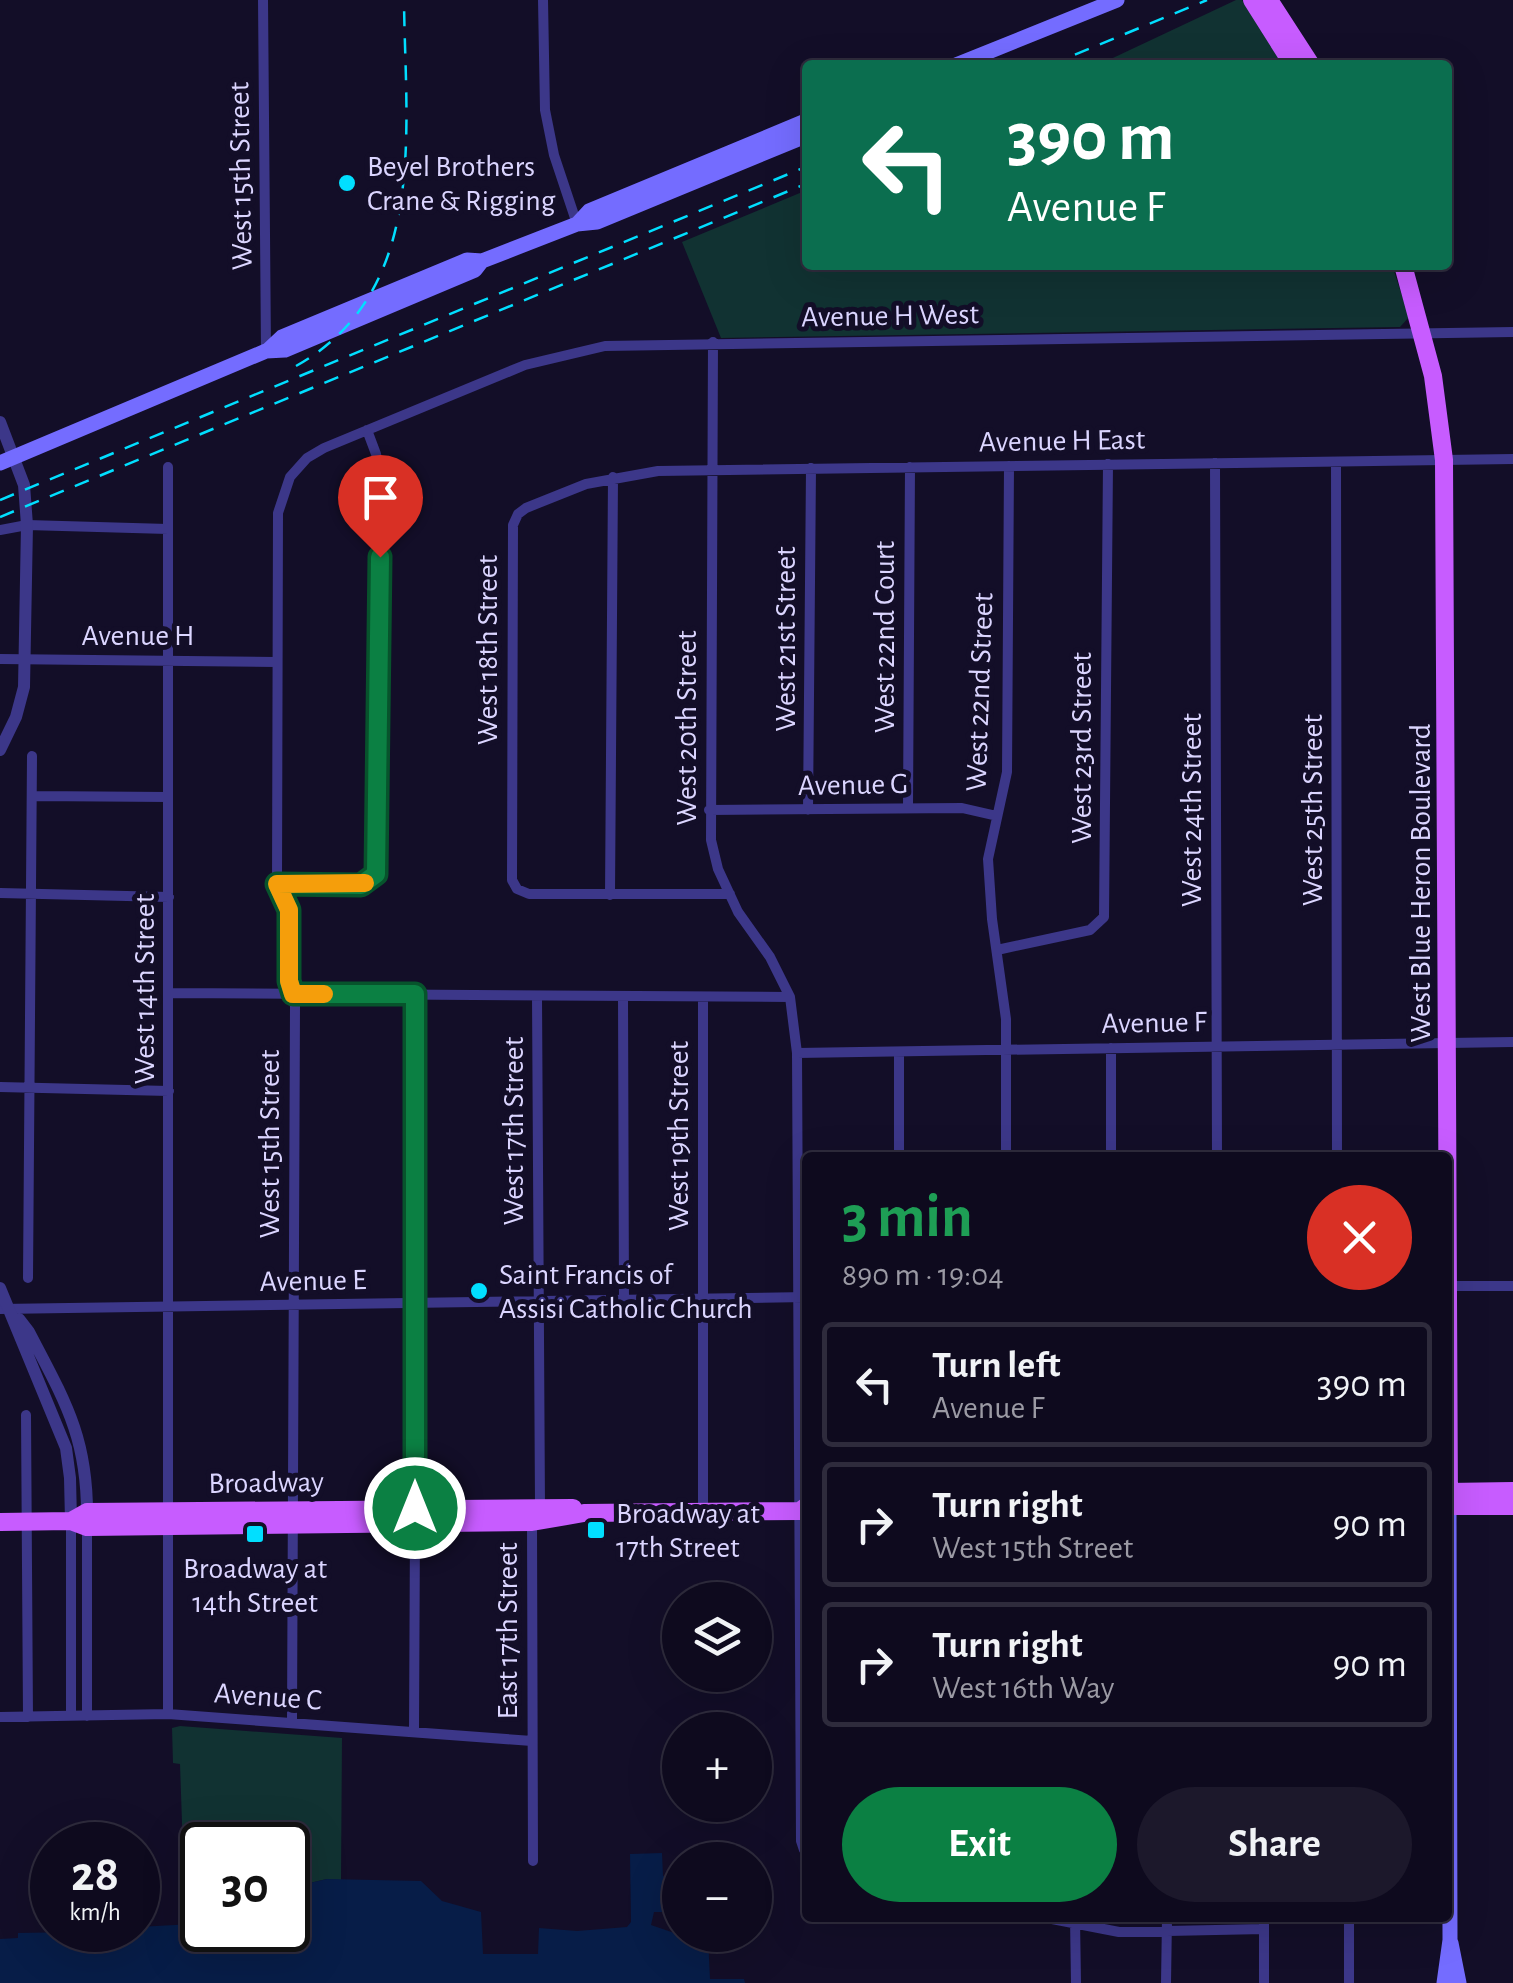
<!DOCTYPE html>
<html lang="en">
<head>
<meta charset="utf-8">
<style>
  body { margin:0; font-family:"Alegreya Sans",sans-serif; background:#1c182b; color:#f1f3f6; height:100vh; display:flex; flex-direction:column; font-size:38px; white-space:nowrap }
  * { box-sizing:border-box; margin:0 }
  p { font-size:32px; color:#9b9aa4 }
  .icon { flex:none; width:55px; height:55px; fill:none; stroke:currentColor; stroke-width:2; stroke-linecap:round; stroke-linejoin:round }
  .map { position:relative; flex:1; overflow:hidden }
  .side { position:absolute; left:802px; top:1152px; width:650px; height:770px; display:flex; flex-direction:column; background:#0e0a1e; border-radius:10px; box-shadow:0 10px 40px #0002,0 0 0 2px #2e2b3c }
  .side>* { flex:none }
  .top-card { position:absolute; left:802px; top:60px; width:650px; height:210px; border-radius:10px; box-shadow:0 10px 40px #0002,0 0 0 2px #2e2b3c; background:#0b6e4f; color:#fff; overflow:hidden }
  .controls { position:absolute; left:662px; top:1582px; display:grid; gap:20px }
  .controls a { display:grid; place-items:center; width:110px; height:110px; border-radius:50%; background:#0e0a1e; box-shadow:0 10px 40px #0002,0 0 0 2px #2e2b3c; font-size:50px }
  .speed { position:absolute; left:30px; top:1822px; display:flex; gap:20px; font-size:50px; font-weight:700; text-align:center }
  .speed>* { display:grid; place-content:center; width:130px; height:130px; border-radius:50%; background:#0e0a1e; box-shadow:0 10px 40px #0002,0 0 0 2px #2e2b3c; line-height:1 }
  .speed small { font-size:25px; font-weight:400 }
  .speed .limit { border:5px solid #111; border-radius:15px; background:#fff; color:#111 }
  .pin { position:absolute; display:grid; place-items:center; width:85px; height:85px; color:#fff; margin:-102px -42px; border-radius:50% 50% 50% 0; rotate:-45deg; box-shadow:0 0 10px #0007 }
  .pin .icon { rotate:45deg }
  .me { position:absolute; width:110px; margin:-55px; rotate:0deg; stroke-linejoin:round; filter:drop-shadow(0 0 8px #0008) }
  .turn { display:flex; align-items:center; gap:35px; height:210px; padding:0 40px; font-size:45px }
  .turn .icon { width:130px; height:130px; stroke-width:2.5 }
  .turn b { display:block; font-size:70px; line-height:85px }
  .round { display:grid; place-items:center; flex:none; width:105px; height:105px; border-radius:52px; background:#1c182b }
  .overview { display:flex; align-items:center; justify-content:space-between; height:170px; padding:0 40px }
  h1 { font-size:60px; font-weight:600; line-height:75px; color:#1e9e55 }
  .action { display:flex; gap:20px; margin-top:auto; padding:20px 40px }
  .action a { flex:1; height:115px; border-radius:60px; background:#0b8043; color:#fff; font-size:40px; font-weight:600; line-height:115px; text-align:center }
  .action a+a { background:#1c182b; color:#f1f3f6 }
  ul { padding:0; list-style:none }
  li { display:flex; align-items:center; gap:30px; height:125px; margin:0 20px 15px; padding:0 20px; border:5px solid #2e2b3c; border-radius:10px }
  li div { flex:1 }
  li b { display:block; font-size:38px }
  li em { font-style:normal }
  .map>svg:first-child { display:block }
  .green { fill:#113232 }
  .water { fill:#071d48 }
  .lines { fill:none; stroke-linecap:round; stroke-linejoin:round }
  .minor { stroke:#3c3789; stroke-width:10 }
  .tertiary { stroke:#3c3789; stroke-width:12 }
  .secondary { stroke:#746cff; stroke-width:15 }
  .primary { stroke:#c75cff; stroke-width:18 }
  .rail { stroke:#01dfff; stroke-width:2.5; stroke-dasharray:15 12; stroke-linecap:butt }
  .route-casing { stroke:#07532c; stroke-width:25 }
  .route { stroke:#0b8043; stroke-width:18 }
  .slow { stroke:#f59e0b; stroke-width:18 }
  .poi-dot { fill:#01dfff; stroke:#130e28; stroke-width:4 }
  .labels { text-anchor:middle; stroke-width:10; stroke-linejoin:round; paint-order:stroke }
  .poi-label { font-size:30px; fill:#dbd5ff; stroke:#130e28; text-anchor:start }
  .street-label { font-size:30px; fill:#dbd5ff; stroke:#130e28 }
</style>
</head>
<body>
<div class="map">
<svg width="1513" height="1983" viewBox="0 0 1513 1983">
  <rect width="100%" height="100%" fill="#130e28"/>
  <path class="green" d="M1236,0H1242L1284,65H1098Z
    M807,190L808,265H1392L1409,317L1400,327L721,338L682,242Z
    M180,1726L342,1738L341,1880L327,1879L288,1888V1845H202V1896L187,1853L183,1852L180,1764L173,1763L172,1728Z"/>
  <path class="water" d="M662,1853L663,1876L680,1877V1912H654L651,1925L680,1935L708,1937L710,1979H744L745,1983H0V1939L18,1938V1933L135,1931L138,1927L193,1924V1930L197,1931L202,1921V1930H288V1888L327,1879L421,1881L442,1901L481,1912L483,1954H538L539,1928L577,1931L627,1927L631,1922L630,1854Z"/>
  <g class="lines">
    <path class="minor" d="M263,0L266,350
      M543,0L545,110L554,155L577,224
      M713,342L711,840L718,869L738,912L770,957L790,997L797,1053L801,1841L804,1850L808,1851
      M1336,462L1337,1158
      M1215,463L1217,1158
      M168,467V1511
      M0,530L27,525L168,529
      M0,659L276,662
      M33,796L168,797
      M908,807L910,467
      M709,810L962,808L997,816
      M808,810L811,468
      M277,884L361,885L372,879L378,865L381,480L376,454L367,430
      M0,893L169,897
      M730,894H529L517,889L512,880L513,525L518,514L526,508L586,484L658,471L1513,459
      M610,895L613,477
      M997,950L1090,930L1104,917L1108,464
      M169,993L790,997
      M415,994V1508
      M537,996L540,1506
      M623,997L624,1301
      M703,997V1514
      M797,1053L1513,1042
      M0,1087L169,1091
      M899,1158V1052
      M1006,1158V1019L992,919L988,859L1007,772L1009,466
      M1111,1158V1048
      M28,1278L32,756
      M1448,1286H1513
      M0,1309L808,1297
      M26,1415L28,1717
      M71,1521V1716
      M532,1522L533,1861
      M168,1526V1714
      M87,1716V1527
      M0,1717L168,1714L532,1741
      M292,1722L295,1006L289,981V909L277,884L278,513L290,477L307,458L324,448L525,365L605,346L1513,332
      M414,1732L415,1523
      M1047,1918L1119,1932L1264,1929
      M1075,1918L1076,1983
      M1166,1983L1167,1918
      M1264,1983V1918
      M1349,1983V1918"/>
    <path class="tertiary" d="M0,422L24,485L27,525L24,687L16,717L0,750
      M0,1288L66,1448L70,1478L71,1521
      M19,1319L29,1332C65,1401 88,1438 87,1518"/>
    <path class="secondary" d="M956,65L1117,0
      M577,224L589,211L808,120
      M267,351L282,337L467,260L482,261
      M0,463L266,351L285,350L475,270L482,261L577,224L597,222L808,135
      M1451,1943L1459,1983
      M1444,1983L1450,1940L1449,1506"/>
    <path class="primary" d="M1252,0L1293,65
      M1269,0L1311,65
      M1403,265L1433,376L1444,460L1449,1506
      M1448,1492L1513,1491
      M1448,1506H1513
      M71,1521L87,1512L573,1508
      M0,1522L71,1521L87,1527L532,1522L584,1513L800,1511L808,1505"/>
    <path class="rail" d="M1050,65L1207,0
      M296,366C430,291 405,129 404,0
      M0,500L808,166
      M0,517L808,183"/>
  </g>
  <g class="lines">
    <g class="route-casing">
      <path id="route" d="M380,557L376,874L361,885L277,884L289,910V981L293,994H415V1508"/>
    </g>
    <use href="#route" class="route"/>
    <path class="slow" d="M324,994H293L289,981V910L277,884L365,883"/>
  </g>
  <g class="poi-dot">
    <circle cx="347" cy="183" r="10"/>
    <circle cx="479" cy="1291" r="10"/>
    <rect x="586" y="1520" width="20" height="20" rx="5"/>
    <rect x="245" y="1524" width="20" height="20" rx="5"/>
  </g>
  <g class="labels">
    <g class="poi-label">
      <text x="367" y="176">Beyel Brothers<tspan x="367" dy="34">Crane &amp; Rigging</tspan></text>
      <text x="499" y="1284">Saint Francis of<tspan x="499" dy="34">Assisi Catholic Church</tspan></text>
      <text x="616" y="1523">Broadway at<tspan x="616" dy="34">17th Street</tspan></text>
      <text x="255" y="1578" text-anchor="middle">Broadway at<tspan x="255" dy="34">14th Street</tspan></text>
    </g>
    <g class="street-label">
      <text transform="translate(240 176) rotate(-91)" y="10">West 15th Street</text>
      <text transform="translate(890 315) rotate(-1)" y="10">Avenue H West</text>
      <text transform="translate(1062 440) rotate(-1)" y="10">Avenue H East</text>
      <text x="138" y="645">Avenue H</text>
      <text transform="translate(884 637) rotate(-90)" y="10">West 22nd Court</text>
      <text transform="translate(785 639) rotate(-90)" y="10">West 21st Street</text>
      <text transform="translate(487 650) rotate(-90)" y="10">West 18th Street</text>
      <text transform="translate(979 692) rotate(-88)" y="10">West 22nd Street</text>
      <text transform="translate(686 728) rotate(-90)" y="10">West 20th Street</text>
      <text transform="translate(1081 748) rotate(-90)" y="10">West 23rd Street</text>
      <text transform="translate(853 784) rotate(-1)" y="10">Avenue G</text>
      <text transform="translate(1191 810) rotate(-90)" y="10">West 24th Street</text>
      <text transform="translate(1312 810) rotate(-90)" y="10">West 25th Street</text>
      <text transform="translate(1420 883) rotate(-90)" y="10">West Blue Heron Boulevard</text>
      <text transform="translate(144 989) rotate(-90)" y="10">West 14th Street</text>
      <text transform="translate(1154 1022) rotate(-1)" y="10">Avenue F</text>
      <text transform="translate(513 1131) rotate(-90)" y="10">West 17th Street</text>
      <text transform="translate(678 1136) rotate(-90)" y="10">West 19th Street</text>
      <text transform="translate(269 1144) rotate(-90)" y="10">West 15th Street</text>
      <text transform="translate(313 1280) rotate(-1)" y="10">Avenue E</text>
      <text transform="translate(266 1482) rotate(-1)" y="10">Broadway</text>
      <text transform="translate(507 1631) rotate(-90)" y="10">East 17th Street</text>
      <text transform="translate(268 1696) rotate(4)" y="10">Avenue C</text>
    </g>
  </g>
</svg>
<div class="controls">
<a><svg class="icon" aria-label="layers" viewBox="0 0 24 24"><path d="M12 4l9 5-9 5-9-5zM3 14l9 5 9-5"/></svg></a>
<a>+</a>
<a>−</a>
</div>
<div class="speed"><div>28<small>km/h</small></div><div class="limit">30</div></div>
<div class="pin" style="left:380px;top:557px;background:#d93025"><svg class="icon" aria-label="arrive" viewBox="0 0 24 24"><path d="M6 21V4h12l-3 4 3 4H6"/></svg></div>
<svg class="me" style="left:415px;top:1508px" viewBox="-20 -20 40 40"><circle r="17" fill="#0b8043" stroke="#fff" stroke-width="3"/><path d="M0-11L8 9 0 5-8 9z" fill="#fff"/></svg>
<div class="top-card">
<div class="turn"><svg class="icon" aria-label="left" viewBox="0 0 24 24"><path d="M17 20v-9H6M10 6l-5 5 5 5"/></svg><div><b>390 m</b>Avenue F</div></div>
</div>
<section class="side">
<div class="overview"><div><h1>3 min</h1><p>890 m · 19:04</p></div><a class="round" style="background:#d93025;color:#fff"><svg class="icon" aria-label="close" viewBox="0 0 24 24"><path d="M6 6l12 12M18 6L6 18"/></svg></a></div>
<ul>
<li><svg class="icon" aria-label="left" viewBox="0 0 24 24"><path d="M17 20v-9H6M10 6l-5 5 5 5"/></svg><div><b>Turn left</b><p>Avenue F</p></div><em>390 m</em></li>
<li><svg class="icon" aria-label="right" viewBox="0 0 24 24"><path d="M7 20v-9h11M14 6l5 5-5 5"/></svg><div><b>Turn right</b><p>West 15th Street</p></div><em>90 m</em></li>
<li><svg class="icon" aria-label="right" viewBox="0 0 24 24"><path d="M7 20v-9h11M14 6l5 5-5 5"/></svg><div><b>Turn right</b><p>West 16th Way</p></div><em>90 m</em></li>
</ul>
<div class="action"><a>Exit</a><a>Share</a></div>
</section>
</div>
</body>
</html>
